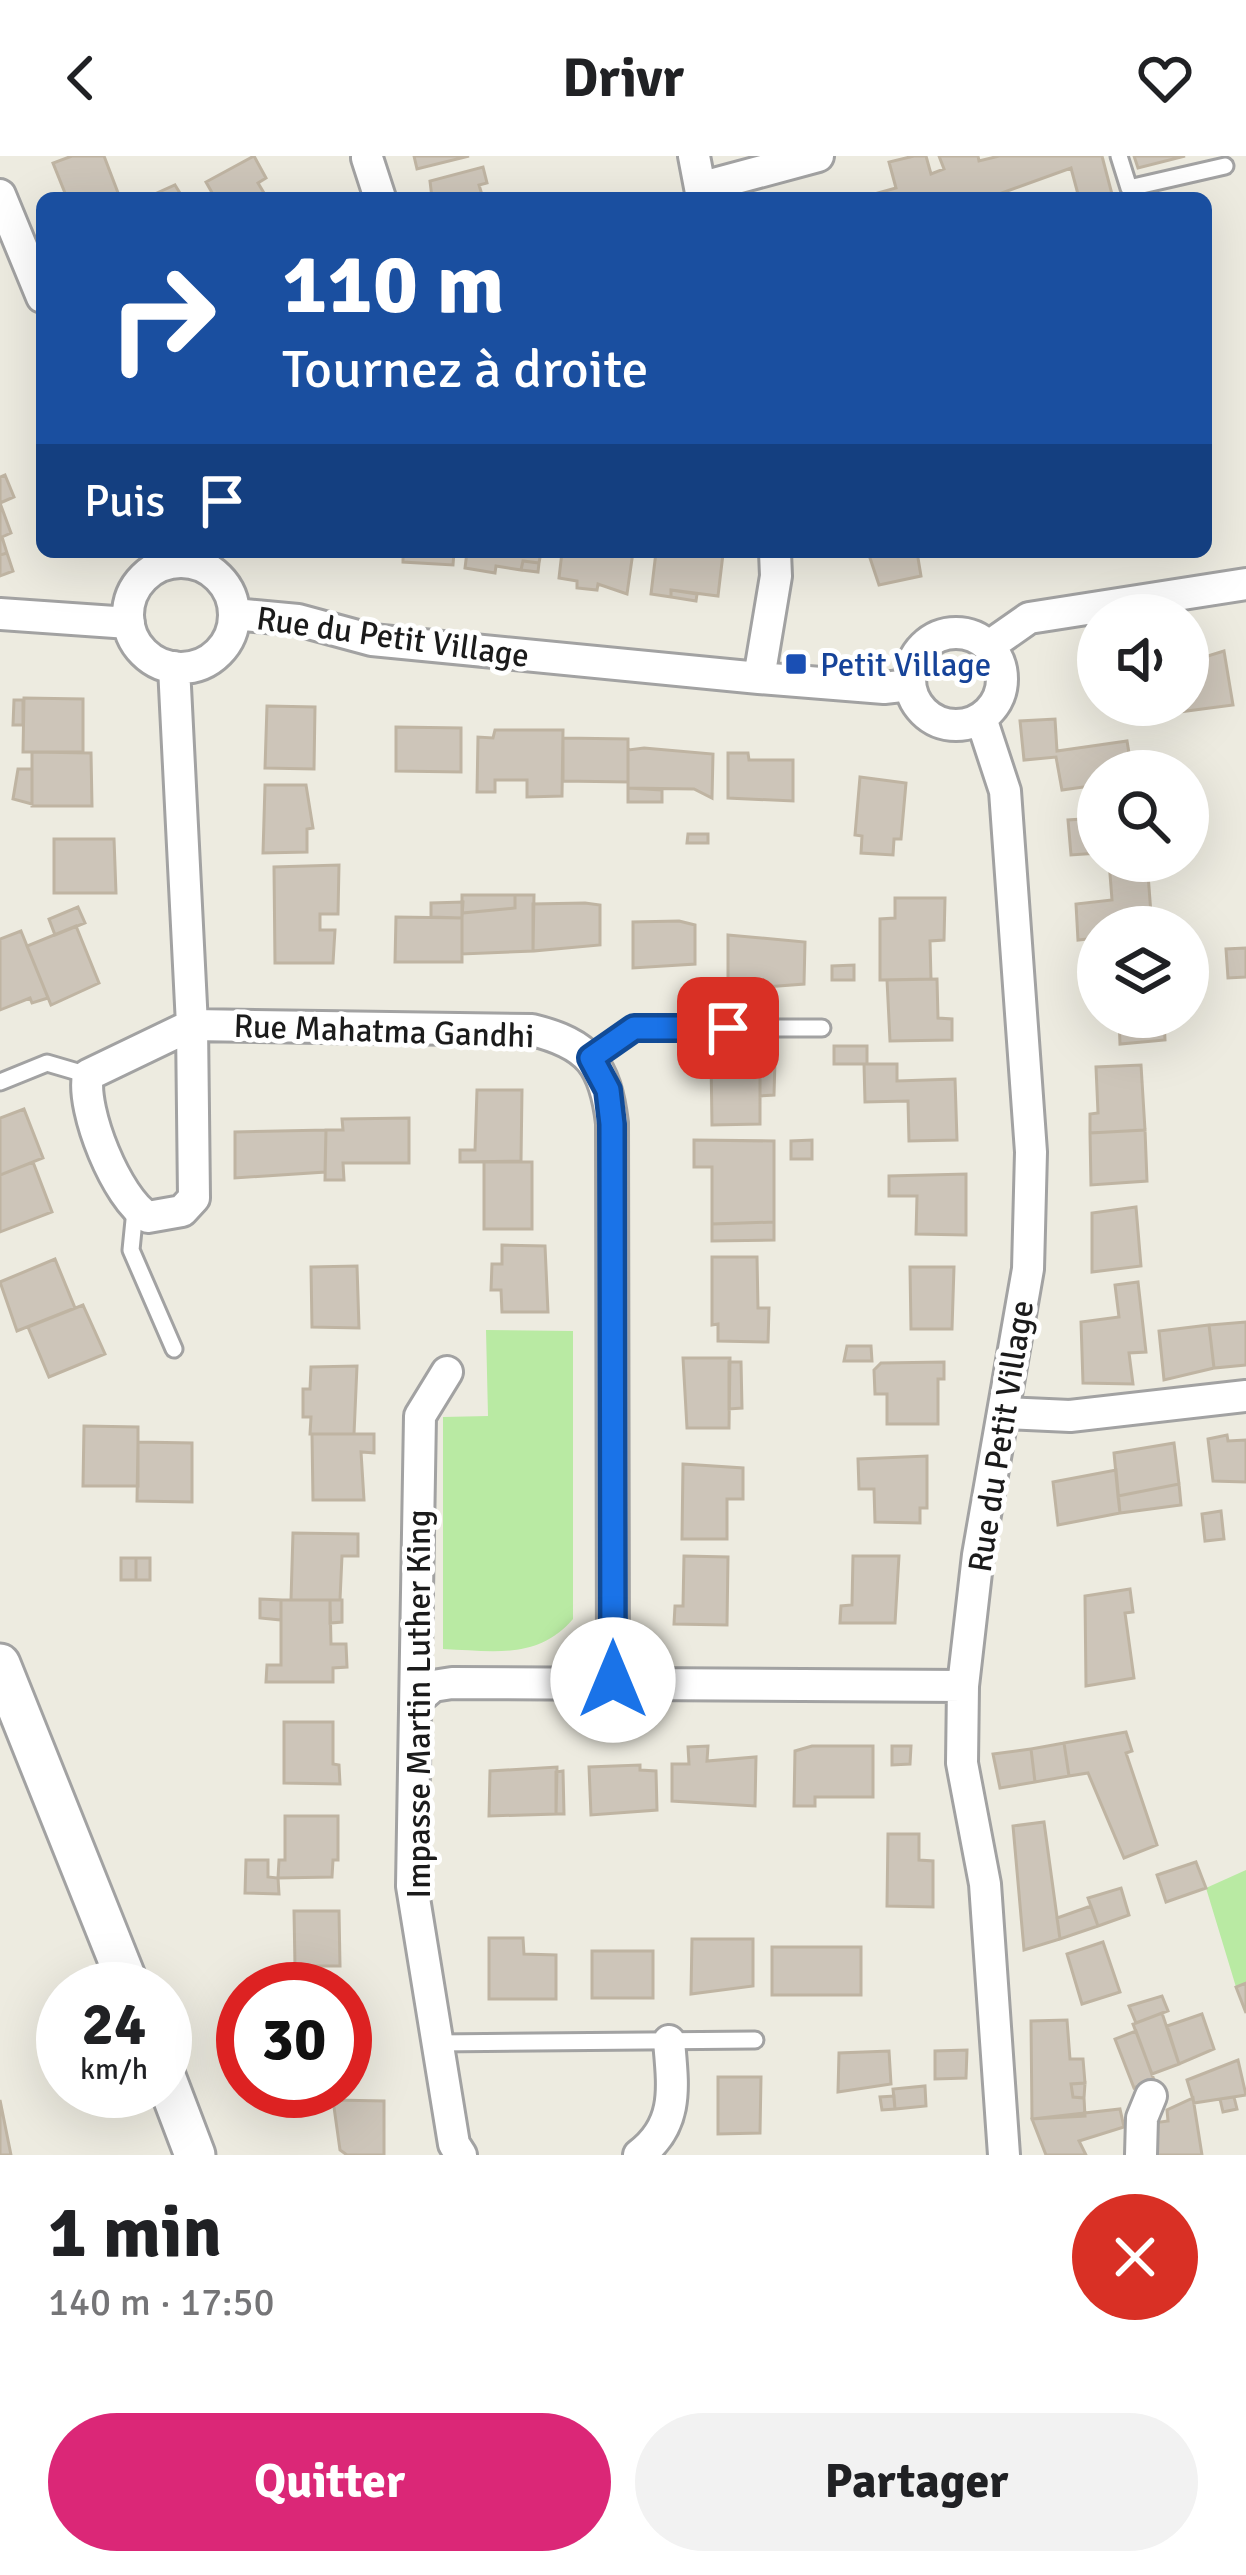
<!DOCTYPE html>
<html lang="fr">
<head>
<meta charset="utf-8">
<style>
  body { margin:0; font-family:Signika,sans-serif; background:#f2f2f2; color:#202124; height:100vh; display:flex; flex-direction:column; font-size:45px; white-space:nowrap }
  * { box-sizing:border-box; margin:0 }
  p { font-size:39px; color:#757577 }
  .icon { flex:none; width:66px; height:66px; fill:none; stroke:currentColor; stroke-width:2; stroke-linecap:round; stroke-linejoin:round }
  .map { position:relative; height:1999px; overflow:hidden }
  .details { display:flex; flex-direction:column; background:#fff; flex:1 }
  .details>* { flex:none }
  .top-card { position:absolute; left:36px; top:36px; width:1176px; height:366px; border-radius:18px; box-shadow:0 12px 48px #0002; background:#1a4fa0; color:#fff; overflow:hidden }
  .tools { position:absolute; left:1077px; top:438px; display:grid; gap:24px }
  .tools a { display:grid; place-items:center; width:132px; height:132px; border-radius:50%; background:#fff; box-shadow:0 12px 48px #0002; font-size:60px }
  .speed { position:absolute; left:36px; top:1806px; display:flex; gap:24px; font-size:60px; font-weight:700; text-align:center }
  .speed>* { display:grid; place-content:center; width:156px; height:156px; border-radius:50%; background:#fff; box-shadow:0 12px 48px #0002; line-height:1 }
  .speed small { font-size:30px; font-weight:400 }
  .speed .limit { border:18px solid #d22; background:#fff; color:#111 }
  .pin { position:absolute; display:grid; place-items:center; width:102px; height:102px; color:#fff; margin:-51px; border-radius:24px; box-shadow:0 6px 18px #0006 }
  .me { position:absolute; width:132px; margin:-66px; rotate:0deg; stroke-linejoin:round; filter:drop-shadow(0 0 9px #0008) }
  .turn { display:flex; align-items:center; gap:42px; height:252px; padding:0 48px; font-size:54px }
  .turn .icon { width:156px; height:156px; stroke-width:2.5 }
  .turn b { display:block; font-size:84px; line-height:102px }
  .then { display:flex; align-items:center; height:114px; padding:0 48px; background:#0003; gap:24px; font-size:45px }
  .round { display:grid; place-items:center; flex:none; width:126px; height:126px; border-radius:63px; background:#f2f2f2 }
  .overview { display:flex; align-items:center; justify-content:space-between; height:204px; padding:0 48px }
  h1 { font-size:72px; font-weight:700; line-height:90px }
  .cta { display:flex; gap:24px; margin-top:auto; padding:24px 48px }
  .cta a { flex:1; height:138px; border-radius:72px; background:#db2777; color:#fff; font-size:48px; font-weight:700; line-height:138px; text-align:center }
  .cta a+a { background:#f2f2f2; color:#202124 }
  header { display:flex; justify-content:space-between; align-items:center; height:156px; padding:0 48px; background:#fff; font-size:54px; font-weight:700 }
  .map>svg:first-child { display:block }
  .grass { fill:#b9eaa3 }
  .building { fill:#cdc5b9; stroke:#bfb4a2; stroke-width:3 }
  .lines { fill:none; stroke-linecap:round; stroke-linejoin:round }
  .service-casing { stroke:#a2a2a2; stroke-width:21 }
  .minor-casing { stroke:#a2a2a2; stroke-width:36 }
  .tertiary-casing { stroke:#a2a2a2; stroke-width:45 }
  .service { stroke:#fff; stroke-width:15 }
  .minor { stroke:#fff; stroke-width:30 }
  .tertiary { stroke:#fff; stroke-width:39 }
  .route-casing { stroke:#114b97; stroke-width:30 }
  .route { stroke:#1a73e8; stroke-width:21 }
  .transit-dot { fill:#1a4fb4; stroke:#fff; stroke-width:4.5 }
  .labels { text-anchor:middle; stroke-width:10; stroke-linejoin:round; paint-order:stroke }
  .street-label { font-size:33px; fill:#1b1b1b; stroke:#fff }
  .transit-label { font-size:33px; fill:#164399; stroke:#fff; text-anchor:start }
</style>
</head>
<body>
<header><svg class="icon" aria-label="back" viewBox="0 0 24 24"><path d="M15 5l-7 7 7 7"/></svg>Drivr<svg class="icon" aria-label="heart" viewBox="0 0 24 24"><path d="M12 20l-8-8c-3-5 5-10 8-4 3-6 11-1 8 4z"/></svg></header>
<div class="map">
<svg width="1246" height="1999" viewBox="0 0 1246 1999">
  <rect width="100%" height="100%" fill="#edebe0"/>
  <path class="grass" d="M486,1174L573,1175V1463C538,1504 493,1495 443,1493V1261L488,1260Z
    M1246,1714V1827L1236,1831L1206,1732Z"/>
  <path class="building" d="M72,0H104L120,42H67L53,7Z
    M254,0L266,22L258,27L267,42H215L206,26Z
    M414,0H469L417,13Z
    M914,0H926L931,18L944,13L939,0H978L979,5L999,0H1102L1113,42H1079L1071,12L988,42H860L896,32L889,6Z
    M1134,0H1185L1138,12Z
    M483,11L487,27L479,29L483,42H432L430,25Z
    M175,29L183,42H159L157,37Z
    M5,319L14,341L0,347L11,377L2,381L7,397L0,399V321Z
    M385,396H454L453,409L403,406V401Z
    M467,396H541L539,407L523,405L521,414L496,410L495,417L465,412Z
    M562,396H633L627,438L598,428L597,434L577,432V425L559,422Z
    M656,396L723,398L718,440L671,434V441L651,438Z
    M868,396H917L921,420L879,429Z
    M7,397L13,415L0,420V399Z
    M523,405L539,407L538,416L521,414Z
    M671,434L697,438L696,445L671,441Z
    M1224,495L1233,549L1179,556L1178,549H1188V506Z
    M24,542L83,543V596H23Z
    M14,544H23V569H13Z
    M267,550L315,551L314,613L265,612Z
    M1055,563L1057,595L1127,585L1132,615H1098V629L1062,634L1056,601L1024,604L1020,565Z
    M396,571L461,572V616L396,615Z
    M495,574H563L562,640L527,641V624H495V636H477L478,581L493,582Z
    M563,582L628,583V626L563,625Z
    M644,592L713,598L712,642L694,633L628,632V594Z
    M32,596L91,597L92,650H32Z
    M728,597H748L749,604H793V645L728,642Z
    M18,613H32V648L13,643Z
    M860,621L906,627L901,683H894L893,699L861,697L862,680L855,679Z
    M265,629H306L313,672L307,673V696L263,697Z
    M628,632L662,634V646H628Z
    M1098,662V697L1071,699L1068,664Z
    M688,678H708V687H687Z
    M54,683H114L116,737H54Z
    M1109,705H1147L1152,771H1098V782L1078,784L1076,748L1112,744Z
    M339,709L338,758H320V774H335L333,807H275L274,711Z
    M462,739H515V752L462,757Z
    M515,739H534L533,795L462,798V757L515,752Z
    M895,742H945L944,784L930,785L931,823L880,824V763L895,762Z
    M463,746L462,762L431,761V747Z
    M585,747L600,749V789L533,795V748Z
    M78,751L85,767L55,779L49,763Z
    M396,761L462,762V806H395Z
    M679,765L695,769V808L633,812V766Z
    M76,770L99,827L51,849L27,790Z
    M21,775L48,842L32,847L30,842L0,854V783Z
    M728,779L805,786L804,828L728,834Z
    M1246,792V821L1228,822L1226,793Z
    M854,809V824H832V810Z
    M937,823L938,862L952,863V884L890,885L887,824Z
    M1119,861H1164L1165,884L1120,888Z
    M834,890H867V908H834Z
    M760,901V968L712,969L711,902Z
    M760,904H775L774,939L760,940Z
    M864,908H897V925L955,923L957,984L909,985L908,945L865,946Z
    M1141,909L1145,974L1090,977V958L1098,957L1096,911Z
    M477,934H522L521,1005L460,1006V994H475Z
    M24,953L43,1002L0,1019V962Z
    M409,962V1007H343L344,1024H325L326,974H343L342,963Z
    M326,974L325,1016L235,1022V976Z
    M1145,974L1147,1025L1091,1029L1090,977Z
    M694,984L774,985V1066L712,1068V1011H694Z
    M812,984V1003H791V985Z
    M33,1006L52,1056L0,1076V1019Z
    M484,1006H532V1073H484Z
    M966,1018V1079L916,1078L917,1040H889V1020Z
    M1136,1051L1141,1110L1092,1116V1057Z
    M774,1066V1084L712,1085V1068Z
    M502,1089L545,1090L548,1156H502L501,1134H491L492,1108H502Z
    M712,1101H757L758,1152H769L768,1186L718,1185V1168L712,1169Z
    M55,1103L75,1152L17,1175L0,1126Z
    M357,1110L359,1172L312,1171L311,1111Z
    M910,1111H954L952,1173H911Z
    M1138,1126L1146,1196L1129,1197L1133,1228L1083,1227L1081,1166L1119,1161L1115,1129Z
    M83,1149L105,1198L49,1221L28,1171Z
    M1246,1166V1209L1214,1212L1209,1169Z
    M1209,1169L1214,1212L1164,1224L1159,1175Z
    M847,1190H871L872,1205H844Z
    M683,1202H730L729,1272H687Z
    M729,1206H741L742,1252L729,1253Z
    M944,1206V1223H938V1268H887V1238H875L874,1214L881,1207Z
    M357,1210L354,1278H310L311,1261H303V1233H310L311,1211Z
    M84,1270L138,1271V1330H83Z
    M312,1278H374V1297L361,1296L364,1344H313Z
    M1227,1279L1228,1285L1246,1284V1326L1213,1325L1208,1283Z
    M138,1286L192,1287V1346L137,1345Z
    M1174,1287L1179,1328L1118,1340L1114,1297Z
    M927,1300V1352H920V1367L875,1366L874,1333H859L858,1303Z
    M683,1308L743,1312V1343H727V1383H682Z
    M1116,1314L1120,1357L1058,1369L1053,1326Z
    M1179,1328L1181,1349L1120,1357L1118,1340Z
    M1221,1355L1224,1383L1205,1385L1202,1358Z
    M293,1377L358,1378V1400H342L340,1444H291Z
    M684,1400L728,1401L727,1469L674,1468L675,1450H683Z
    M853,1400H899L895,1467H840L841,1450L852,1449Z
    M121,1402H136V1424H121Z
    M136,1402H150V1424H136Z
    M1130,1433L1133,1456L1125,1457L1134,1522L1086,1530L1085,1440Z
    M260,1443L281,1444V1464L260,1462Z
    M281,1444H330L331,1488H346L347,1511L333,1512V1526H266L267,1509H281Z
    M330,1444H342V1466L330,1467Z
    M284,1566H333V1608L339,1609L340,1628L284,1627Z
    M1126,1576L1132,1595L1126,1597L1157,1689L1124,1702L1088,1617L1069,1620L1064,1587Z
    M1064,1587L1069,1620L1035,1626L1031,1593Z
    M708,1590L707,1605L756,1601L755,1650L672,1645V1608H689L688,1591Z
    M812,1590H873V1641H815V1650H794L795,1595Z
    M892,1590H911L910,1608L892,1609Z
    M1031,1593L1035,1626L1000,1632L993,1598Z
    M640,1609V1614L656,1615L657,1654L591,1659L589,1611Z
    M557,1611L556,1658L489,1660L490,1615Z
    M563,1615L564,1658H556V1616Z
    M285,1660H338V1704H333L332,1721L278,1722L279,1704H285Z
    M1044,1666L1060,1783L1024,1794L1013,1670Z
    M888,1678H919V1704L933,1705V1751L887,1750Z
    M246,1704H268V1721L278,1722L279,1738L245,1737Z
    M1196,1706L1206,1732L1166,1746L1157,1719Z
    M1121,1732L1129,1759L1098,1770L1088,1742Z
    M1091,1750L1098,1770L1060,1783L1057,1762Z
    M294,1755H339L340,1810H295Z
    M489,1782H523L524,1798L556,1799V1843H489Z
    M692,1783H753V1830L691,1838Z
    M1103,1786L1120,1836L1082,1848L1067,1798Z
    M772,1791H861V1839H772Z
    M592,1795H653V1842H592Z
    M1246,1827V1857L1236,1831Z
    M1162,1840L1168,1855L1136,1867L1129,1850Z
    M345,1850H349V1908H345Z
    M1162,1857L1179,1908L1152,1918L1133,1868Z
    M1202,1858L1214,1893L1179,1908L1167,1870Z
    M1067,1864L1070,1903H1083L1085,1927L1071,1928L1073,1941L1084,1942L1085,1960L1032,1963L1031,1865Z
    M1136,1875L1154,1924L1134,1932L1115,1883Z
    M967,1894L966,1922L935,1923V1895Z
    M889,1895L891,1928L838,1936L839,1897Z
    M1238,1904L1246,1939L1194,1947L1187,1924Z
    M718,1921H761L760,1977L718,1978Z
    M1085,1927L1084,1942L1073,1941L1071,1928Z
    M925,1930L926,1950L895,1953L893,1933Z
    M894,1940L895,1953L882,1954L880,1941Z
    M1234,1941L1237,1953L1223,1956L1220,1943Z
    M1193,1942L1202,1999H1148L1153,1967L1168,1965L1167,1954Z
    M0,1944L11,1999H0Z
    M333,1944L384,1945V1999H347L340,1994Z
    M1120,1953L1124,1971L1079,1985L1086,1999H1046L1032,1963Z"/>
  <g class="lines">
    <g class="service-casing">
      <path id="service" d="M1119,0L1129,32L1225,10
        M591,901L634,872H822
        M0,926L47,907L88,919
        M135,1054L131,1094L174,1193
        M437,1887L755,1884"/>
    </g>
    <g class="minor-casing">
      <path id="minor" d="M694,0L702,42
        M367,2L380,42
        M703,31L818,0
        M0,39L42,141
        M128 459a53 53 0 1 1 106 0a53 53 0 1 1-106 0Z
        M0,458L129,467
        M234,458L298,464L372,484L759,522L884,532L910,529
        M910 523a46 46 0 1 1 92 0a46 46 0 1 1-92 0Z
        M989,490L1029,462L1246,428
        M174,511L192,869L194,1042L182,1055L148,1061C117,1043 81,954 88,919L192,869L532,874C589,888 605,909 612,967L613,1524
        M759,522L776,420L775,396
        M981,562L1005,635L1031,996L1028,1113L978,1399L963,1530L962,1607L985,1728L1004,1999
        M447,1216L420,1260L412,1730L454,1988L461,1999
        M1006,1257L1070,1260L1246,1240
        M419,1542L433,1530L452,1527L963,1530
        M639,1999C679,1969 673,1931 669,1885
        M1141,1999L1142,1962L1151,1940"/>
    </g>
    <g class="tertiary-casing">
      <path id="tertiary" d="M0,1508L130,1833
        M165,1920L195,1999"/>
    </g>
    <use href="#service" class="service"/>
    <use href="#minor" class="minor"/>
    <use href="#tertiary" class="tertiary"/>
  </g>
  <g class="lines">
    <g class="route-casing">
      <path id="route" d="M613,1524L612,968L608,934L591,902L634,872H728"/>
    </g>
    <use href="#route" class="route"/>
  </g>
  <rect class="transit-dot" x="784" y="496" width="24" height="24" rx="6"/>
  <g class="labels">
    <g class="street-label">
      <text transform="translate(393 480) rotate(8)" y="12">Rue du Petit Village</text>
      <text transform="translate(384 874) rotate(2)" y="12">Rue Mahatma Gandhi</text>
      <text transform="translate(1000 1280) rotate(-81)" y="12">Rue du Petit Village</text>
      <text transform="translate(418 1548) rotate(-90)" y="12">Impasse Martin Luther King</text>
    </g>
    <g class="transit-label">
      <text x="820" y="520">Petit Village</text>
    </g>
  </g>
</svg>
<div class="tools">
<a><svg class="icon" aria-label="sound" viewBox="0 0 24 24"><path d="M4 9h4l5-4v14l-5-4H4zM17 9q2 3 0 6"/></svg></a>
<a><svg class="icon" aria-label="search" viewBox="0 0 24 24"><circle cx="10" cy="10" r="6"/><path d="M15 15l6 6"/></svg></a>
<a><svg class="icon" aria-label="layers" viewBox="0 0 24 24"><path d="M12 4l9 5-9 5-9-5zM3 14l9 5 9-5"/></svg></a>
</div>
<div class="speed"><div>24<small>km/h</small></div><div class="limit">30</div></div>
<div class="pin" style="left:728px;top:872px;background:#d93025"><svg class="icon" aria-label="arrive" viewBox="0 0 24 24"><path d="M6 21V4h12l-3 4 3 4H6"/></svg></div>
<svg class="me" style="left:613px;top:1524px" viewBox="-20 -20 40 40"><circle r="19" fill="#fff"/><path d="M0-13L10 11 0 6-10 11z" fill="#1a73e8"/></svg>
<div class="top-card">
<div class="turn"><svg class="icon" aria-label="right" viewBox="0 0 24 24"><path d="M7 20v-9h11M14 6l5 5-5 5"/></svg><div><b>110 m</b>Tournez à droite</div></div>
<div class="then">Puis<svg class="icon" aria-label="arrive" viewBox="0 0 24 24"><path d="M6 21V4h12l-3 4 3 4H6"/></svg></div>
</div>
</div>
<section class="details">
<div class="overview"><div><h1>1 min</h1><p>140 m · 17:50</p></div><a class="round" style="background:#d93025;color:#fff"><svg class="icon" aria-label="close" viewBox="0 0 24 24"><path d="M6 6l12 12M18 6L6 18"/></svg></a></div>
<div class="cta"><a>Quitter</a><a>Partager</a></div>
</section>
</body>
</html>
